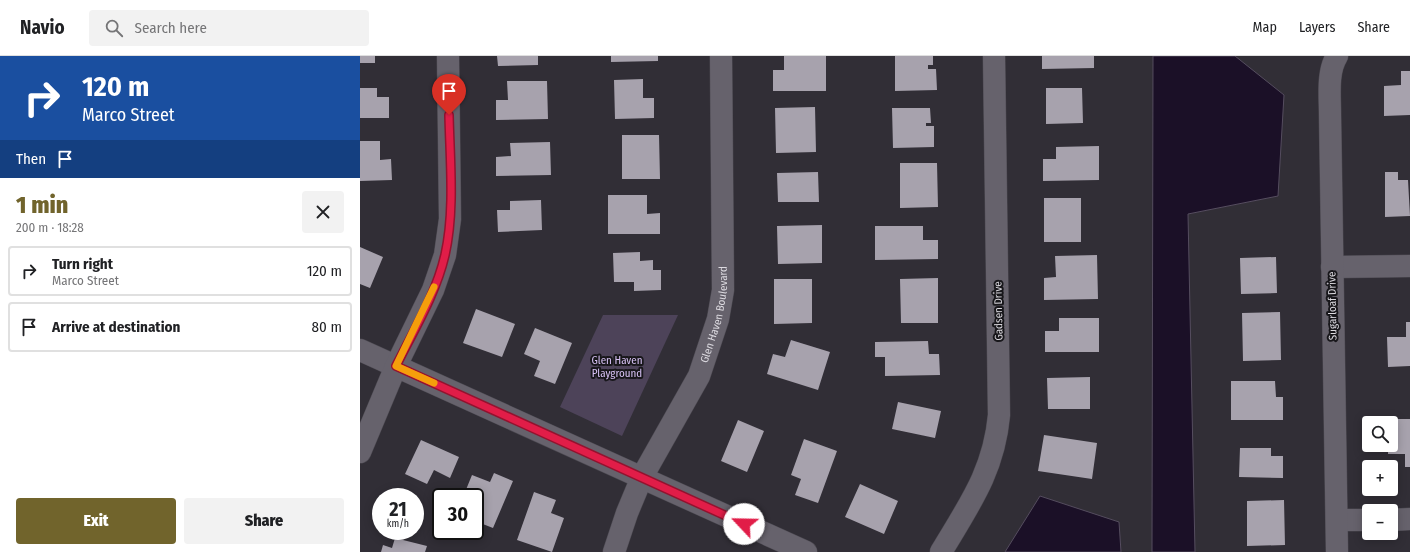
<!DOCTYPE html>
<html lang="en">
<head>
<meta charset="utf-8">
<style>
  body { margin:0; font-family:"Fira Sans Condensed",sans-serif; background:#f2f2f2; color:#202124; height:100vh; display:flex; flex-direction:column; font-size:15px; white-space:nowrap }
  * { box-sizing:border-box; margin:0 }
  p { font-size:13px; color:#757577 }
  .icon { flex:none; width:22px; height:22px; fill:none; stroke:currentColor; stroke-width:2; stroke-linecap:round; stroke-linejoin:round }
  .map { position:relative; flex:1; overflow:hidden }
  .drawer { display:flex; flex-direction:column; background:#fff; width:360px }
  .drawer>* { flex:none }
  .banner { background:#1a4fa0; color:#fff; overflow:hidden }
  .buttons { position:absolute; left:1002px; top:360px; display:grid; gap:8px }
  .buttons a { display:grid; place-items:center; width:36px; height:36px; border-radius:4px; background:#fff; box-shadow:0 2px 10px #0003; font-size:20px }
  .speed { position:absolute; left:12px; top:432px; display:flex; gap:8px; font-size:20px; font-weight:700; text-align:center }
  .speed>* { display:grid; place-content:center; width:52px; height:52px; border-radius:50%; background:#fff; box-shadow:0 2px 10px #0003; line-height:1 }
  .speed small { font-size:10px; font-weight:400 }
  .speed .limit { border:2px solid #111; border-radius:6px; background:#fff; color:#111 }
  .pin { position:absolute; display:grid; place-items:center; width:34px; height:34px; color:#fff; margin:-41px -17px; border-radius:50% 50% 50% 0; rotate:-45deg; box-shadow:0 0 4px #0007 }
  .pin .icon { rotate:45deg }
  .me { position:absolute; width:44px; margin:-22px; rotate:294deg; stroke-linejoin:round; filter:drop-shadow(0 0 3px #0008) }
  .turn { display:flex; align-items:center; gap:14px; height:84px; padding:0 16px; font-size:18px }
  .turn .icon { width:52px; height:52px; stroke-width:2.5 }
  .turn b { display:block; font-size:28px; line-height:34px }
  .then { display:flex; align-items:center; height:38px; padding:0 16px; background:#0003; gap:8px; font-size:15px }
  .round { display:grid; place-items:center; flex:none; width:42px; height:42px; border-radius:4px; background:#f2f2f2 }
  .summary { display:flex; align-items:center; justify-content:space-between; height:68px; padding:0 16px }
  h1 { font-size:24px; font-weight:800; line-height:30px; color:#71642c }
  .primary-button { display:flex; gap:8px; margin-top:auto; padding:8px 16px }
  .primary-button a { flex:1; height:46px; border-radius:4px; background:#71642c; color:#fff; font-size:16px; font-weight:800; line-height:46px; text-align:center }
  .primary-button a+a { background:#f2f2f2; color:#202124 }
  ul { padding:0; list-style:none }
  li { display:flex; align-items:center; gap:12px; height:50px; margin:0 8px 6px; padding:0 8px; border:2px solid #e0e0e0; border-radius:4px }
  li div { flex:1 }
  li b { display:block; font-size:15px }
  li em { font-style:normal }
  header { display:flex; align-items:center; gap:24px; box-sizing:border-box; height:56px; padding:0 20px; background:#fff; border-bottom:1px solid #e0e0e0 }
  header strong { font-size:19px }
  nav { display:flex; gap:22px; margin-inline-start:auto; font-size:14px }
  .search { width:280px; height:36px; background:#f2f2f2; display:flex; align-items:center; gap:10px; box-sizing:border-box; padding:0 14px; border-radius:4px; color:#757577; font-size:15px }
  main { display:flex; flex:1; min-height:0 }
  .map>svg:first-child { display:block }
  .green { fill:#4d4359 }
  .water { fill:#1b1027; stroke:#554d5f }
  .building { fill:#a7a2ad }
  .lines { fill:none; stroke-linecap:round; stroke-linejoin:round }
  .minor-casing { stroke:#4c4951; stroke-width:23 }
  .minor { stroke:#66626c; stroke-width:22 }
  .route-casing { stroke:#92132f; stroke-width:10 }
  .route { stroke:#e11d48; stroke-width:7 }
  .slow { stroke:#f59e0b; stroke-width:7 }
  .labels { text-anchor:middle; stroke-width:4; stroke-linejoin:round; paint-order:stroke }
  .street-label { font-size:11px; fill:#dddbe1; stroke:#18171b }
  .park-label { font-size:11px; fill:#d6c0f3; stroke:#18171b }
</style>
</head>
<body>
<header>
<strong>Navio</strong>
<div class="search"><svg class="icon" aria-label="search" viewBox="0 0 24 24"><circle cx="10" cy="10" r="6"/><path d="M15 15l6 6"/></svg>Search here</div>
<nav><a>Map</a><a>Layers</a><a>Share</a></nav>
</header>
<main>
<section class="drawer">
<div class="banner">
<div class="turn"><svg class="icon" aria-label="right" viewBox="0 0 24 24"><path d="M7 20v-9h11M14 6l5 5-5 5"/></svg><div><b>120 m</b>Marco Street</div></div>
<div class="then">Then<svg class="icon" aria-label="arrive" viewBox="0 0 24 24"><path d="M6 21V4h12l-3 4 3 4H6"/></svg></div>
</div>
<div class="summary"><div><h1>1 min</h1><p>200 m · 18:28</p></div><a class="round"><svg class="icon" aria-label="close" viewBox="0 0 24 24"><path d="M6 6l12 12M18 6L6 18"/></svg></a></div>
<ul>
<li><svg class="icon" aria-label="right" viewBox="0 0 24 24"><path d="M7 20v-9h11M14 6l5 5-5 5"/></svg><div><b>Turn right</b><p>Marco Street</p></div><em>120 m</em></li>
<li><svg class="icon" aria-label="arrive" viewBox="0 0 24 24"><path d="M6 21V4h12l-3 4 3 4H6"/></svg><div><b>Arrive at destination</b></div><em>80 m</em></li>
</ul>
<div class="primary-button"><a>Exit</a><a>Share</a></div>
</section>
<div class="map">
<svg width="1050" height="496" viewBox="0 0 1050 496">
  <rect width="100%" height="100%" fill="#312e36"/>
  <path class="green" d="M243,259H318L262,380L200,351Z"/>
  <path class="water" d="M793,0H875L924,39L918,140L828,158L835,496H792Z
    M680,440L759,466L761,496H645Z"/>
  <path class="building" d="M0,0H15V7H0Z
    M137,0H178V9L138,10Z
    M251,0H298V5L251,6Z
    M424,0H466V35H413V14H424Z
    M535,0H573V9H568V13H576L577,34L535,35Z
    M682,0H734V12L682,13Z
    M1041,15H1050V59L1024,60V30L1041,29Z
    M283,23V42H294V62L255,63L254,24Z
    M147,25H187L188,63L136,64V44H148Z
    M0,32H17V41H29V62H0Z
    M686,32H722L723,67L686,68Z
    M455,51L456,96L416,97L415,52Z
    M532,52H570L571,67H566V70H574V91L533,92Z
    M262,79H299L300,123H262Z
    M0,85H20V104L31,103L32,124L0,125Z
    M190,86L191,119L136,120V101L151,100L150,87Z
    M739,90V124L683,125V103H696V91Z
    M540,107H577L578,151L540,152Z
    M458,116L459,146H418L417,117Z
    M1025,116H1038V124H1048L1050,160L1025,161Z
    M248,139H287V158L300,157V178H248Z
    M684,142H721V186H684Z
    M181,144L182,174L138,176L137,154H150V145Z
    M462,169V207L418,208L417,170Z
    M515,170H563V184H578V203L515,204Z
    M0,191L23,201L10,232L0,228Z
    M280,196V205L293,204V214H301V234L274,235V226H254L253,197Z
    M737,199L738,243L684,244V222L696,221L695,200Z
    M916,201L917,237L881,238L880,202Z
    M578,222V267H541L540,223Z
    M414,223H452V267L414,268Z
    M116,253L155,268L142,301L103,287Z
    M920,256L921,304L883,305L882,257Z
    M699,262H739V296H685V275H699Z
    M1046,266H1050V310L1028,311L1027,281H1046Z
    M175,272L212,287L195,328L174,320L180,305L164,298Z
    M431,284L470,296L458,334L407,318L413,298L425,301Z
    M568,285L569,298H579L580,319L525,320V301H515V286Z
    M730,321V353H688L687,322Z
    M871,325H915L916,341H923V364H871Z
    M538,346L581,355L575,382L532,373Z
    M1028,363H1050V411H1045V398H1028V389H1031V367H1028Z
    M378,364L404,375L387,416L361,405Z
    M684,379L737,387L732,423L678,415Z
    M444,383L477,395L458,447L435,439L441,423L431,419Z
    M61,384L99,401L90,422L74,414L67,428L45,418Z
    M880,392H911V400H923V422L879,421Z
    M134,417L153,425L133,472L115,465V441H103L112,419L130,426Z
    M500,428L538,445L524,478L485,461Z
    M174,436L196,444L191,457L204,462L192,496L157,484Z
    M924,444L925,489L887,490V445Z
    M35,482L67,490L65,496H21L23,489L32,492Z"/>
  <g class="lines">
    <g class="minor-casing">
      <g id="minor">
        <path d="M972,211L1050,210"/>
        <path d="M0,294L446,496"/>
        <path d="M0,396L36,310L73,234L85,199L90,163L88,0"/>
        <path d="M977,464H1009"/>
        <path d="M1031,464L1050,463"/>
        <path id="s1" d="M254,496L267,457L282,421L339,320L358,263L363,234L361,0"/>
        <path d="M581,496C609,449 634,415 639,359L634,0"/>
        <path d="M977,496L970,58C970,39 967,16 977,0"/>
      </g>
    </g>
    <use href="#minor" class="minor"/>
  </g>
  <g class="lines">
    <g class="route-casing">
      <path id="route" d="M89,59C90,105 95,154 85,199C76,238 54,274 36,310L384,468"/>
    </g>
    <use href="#route" class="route"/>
    <path class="slow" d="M74,327L36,310L74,231"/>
  </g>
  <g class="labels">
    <g class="street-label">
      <text transform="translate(972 250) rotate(-91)" y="4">Sugarloaf Drive</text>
      <text transform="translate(638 255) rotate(-91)" y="4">Gadsen Drive</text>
      <text dy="4" stroke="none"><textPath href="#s1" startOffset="260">Glen Haven Boulevard</textPath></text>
    </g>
    <g class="park-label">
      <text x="257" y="308">Glen Haven<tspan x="257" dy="13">Playground</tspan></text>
    </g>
  </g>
</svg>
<div class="buttons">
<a><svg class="icon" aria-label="search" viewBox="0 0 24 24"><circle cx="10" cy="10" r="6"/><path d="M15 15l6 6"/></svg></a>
<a>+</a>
<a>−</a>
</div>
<div class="speed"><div>21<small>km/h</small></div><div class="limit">30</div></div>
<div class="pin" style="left:89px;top:59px;background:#d93025"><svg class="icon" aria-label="arrive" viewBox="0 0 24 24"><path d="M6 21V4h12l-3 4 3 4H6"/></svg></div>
<svg class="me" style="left:384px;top:468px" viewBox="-20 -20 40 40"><circle r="19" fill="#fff"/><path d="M0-13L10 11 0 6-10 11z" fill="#e11d48"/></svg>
</div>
</main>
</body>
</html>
